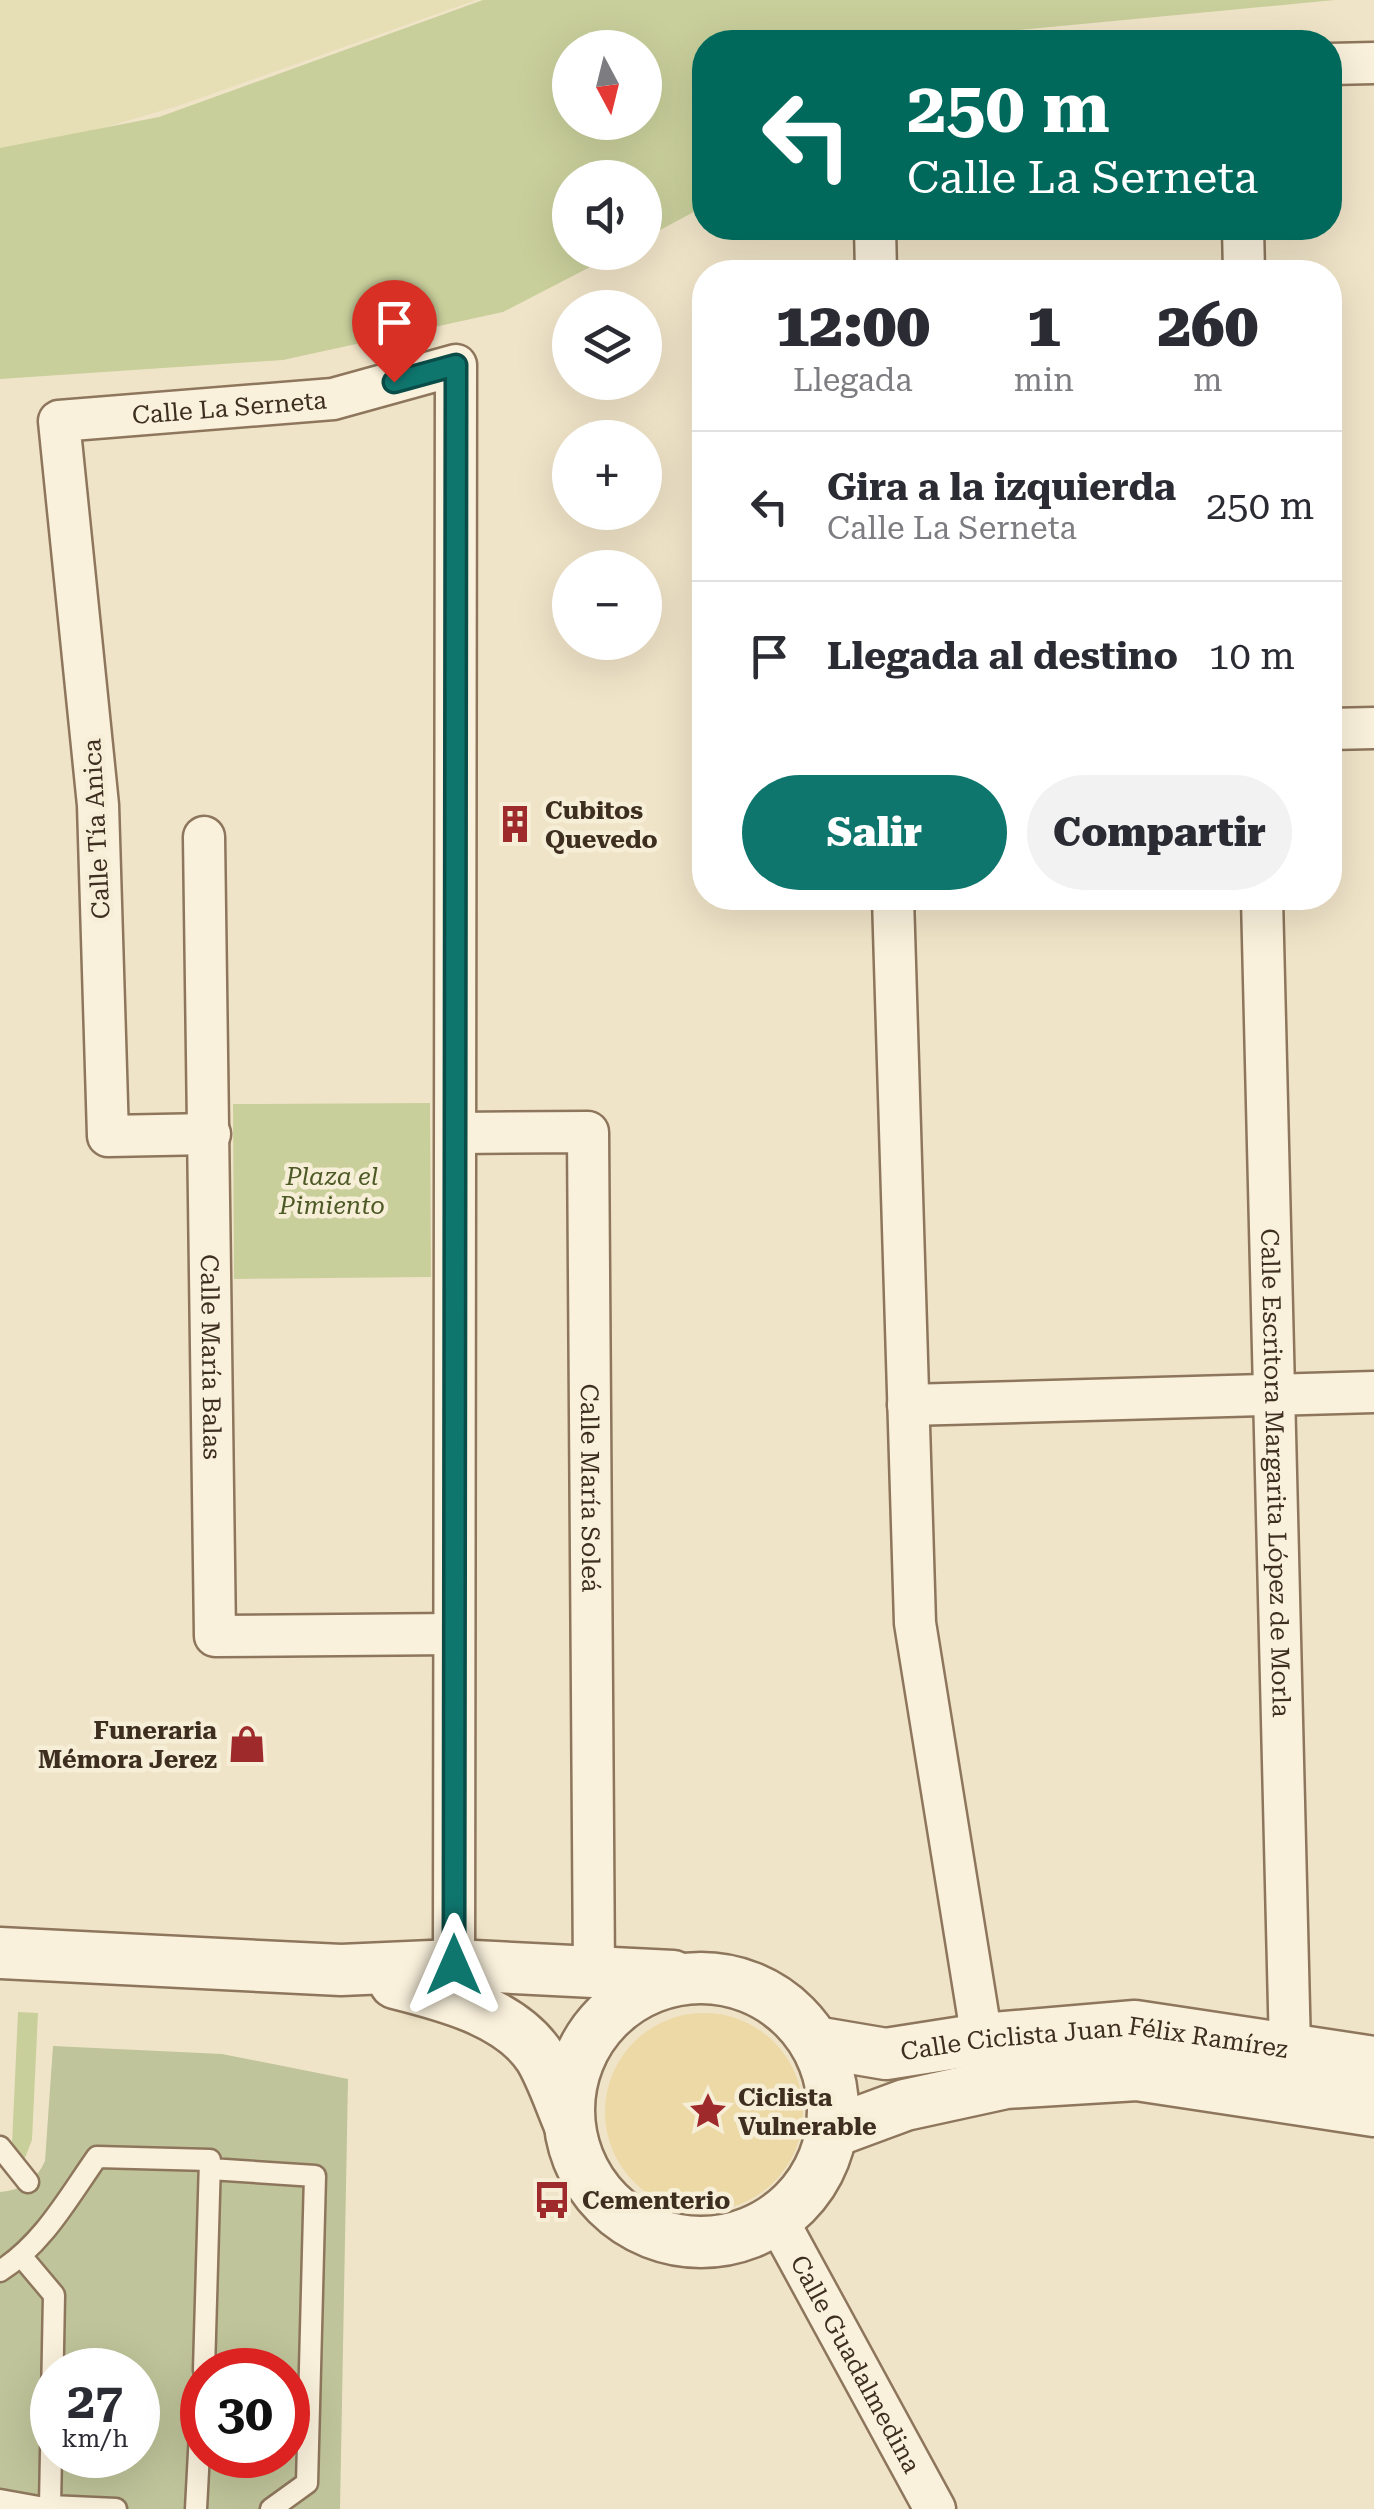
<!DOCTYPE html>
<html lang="es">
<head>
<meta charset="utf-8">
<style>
  body { margin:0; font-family:"Roboto Serif",serif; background:#f2f2f3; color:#2b2b33; height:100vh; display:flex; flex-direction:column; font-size:38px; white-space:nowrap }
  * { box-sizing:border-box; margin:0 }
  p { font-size:32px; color:#7c7c81 }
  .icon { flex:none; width:55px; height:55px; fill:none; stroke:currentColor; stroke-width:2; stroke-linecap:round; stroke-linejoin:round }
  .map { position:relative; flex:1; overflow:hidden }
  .side { position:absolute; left:692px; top:260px; width:650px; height:650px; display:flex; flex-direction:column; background:#fff; border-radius:40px; box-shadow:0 10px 40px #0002 }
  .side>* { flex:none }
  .hud { position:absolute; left:692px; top:30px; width:650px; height:210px; border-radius:40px; box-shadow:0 10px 40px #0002; background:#00695c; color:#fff; overflow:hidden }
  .needle { width:65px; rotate:173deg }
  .fabs { position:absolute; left:552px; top:30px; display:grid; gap:20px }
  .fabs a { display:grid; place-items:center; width:110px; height:110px; border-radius:50%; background:#fff; box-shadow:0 10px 40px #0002; font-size:50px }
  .speed { position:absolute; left:30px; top:2348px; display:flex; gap:20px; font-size:50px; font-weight:700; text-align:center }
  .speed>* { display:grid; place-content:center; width:130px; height:130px; border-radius:50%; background:#fff; box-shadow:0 10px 40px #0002; line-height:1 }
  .speed small { font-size:25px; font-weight:400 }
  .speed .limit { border:15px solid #d22; background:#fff; color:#111 }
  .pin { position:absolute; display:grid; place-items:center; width:85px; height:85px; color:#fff; margin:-102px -42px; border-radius:50% 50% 50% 0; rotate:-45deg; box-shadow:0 0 10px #0007 }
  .pin .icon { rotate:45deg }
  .me { position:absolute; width:110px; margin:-55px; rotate:0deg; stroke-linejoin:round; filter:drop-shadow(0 0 8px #0008) }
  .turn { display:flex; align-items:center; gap:35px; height:210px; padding:0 50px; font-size:45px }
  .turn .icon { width:130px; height:130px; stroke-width:2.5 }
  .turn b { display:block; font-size:70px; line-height:85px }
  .eta { display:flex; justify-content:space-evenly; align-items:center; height:170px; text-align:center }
  .eta b { font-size:60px; font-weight:800; line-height:70px }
  .primary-button { display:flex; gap:20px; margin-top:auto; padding:20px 50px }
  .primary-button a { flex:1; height:115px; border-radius:60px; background:#0f766e; color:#fff; font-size:40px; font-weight:800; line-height:115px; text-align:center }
  .primary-button a+a { background:#f2f2f3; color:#2b2b33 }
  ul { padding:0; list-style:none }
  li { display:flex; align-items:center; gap:30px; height:150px; padding:0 50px; border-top:2px solid #e1e1e2 }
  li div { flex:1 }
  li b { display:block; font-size:38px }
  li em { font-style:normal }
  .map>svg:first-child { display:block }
  .farmland { fill:#e6deb5 }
  .green { fill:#c9cf9b; fill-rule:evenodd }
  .sand { fill:#ecd9a5 }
  .cemetery { fill:#bfc49a; fill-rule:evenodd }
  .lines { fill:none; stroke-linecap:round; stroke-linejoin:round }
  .service-casing { stroke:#8d765c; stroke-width:25 }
  .minor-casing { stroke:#8d765c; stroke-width:45 }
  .tertiary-casing { stroke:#8d765c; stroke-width:55 }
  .service { stroke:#faf1dc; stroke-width:20 }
  .minor { stroke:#faf1dc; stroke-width:40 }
  .tertiary { stroke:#faf1dc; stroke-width:50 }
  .route-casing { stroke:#0a4d48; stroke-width:25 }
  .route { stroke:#0f766e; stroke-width:18 }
  .labels { text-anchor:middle; stroke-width:9; stroke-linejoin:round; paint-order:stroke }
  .street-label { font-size:25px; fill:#3d2e20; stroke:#f7eed8 }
  .poi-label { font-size:25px; font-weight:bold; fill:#3d2e20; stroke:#f7eed8; text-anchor:start }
  .park-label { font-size:25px; font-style:italic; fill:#4d5a26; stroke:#f7eed8 }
</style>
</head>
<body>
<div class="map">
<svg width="1374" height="2509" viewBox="0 0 1374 2509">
  <rect width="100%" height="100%" fill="#f0e4c8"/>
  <path class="farmland" d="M0,0H476L181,105L0,158Z"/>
  <path class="green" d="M483,0H1335L987,33L951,42H705V206L645,238V178H570V252L617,253L503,312L283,360L0,379V148L159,117ZM570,48H645V122H570Z
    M430,1103L431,1277L234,1279L233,1104Z
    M18,2012L38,2013L32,2140L23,2163L12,2144Z"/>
  <path class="sand" d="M605 2112a99 99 0 1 1 198 0a99 99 0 1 1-198 0Z"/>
  <path class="cemetery" d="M53,2046L222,2054L348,2079L340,2509H0V2192C22,2190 36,2181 45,2161ZM52,2370H138V2455H52ZM202,2370H288V2455H202Z"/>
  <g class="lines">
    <g class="service-casing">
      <path id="service" d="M0,2147L28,2182
        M210,2169L315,2176L307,2483L271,2509
        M22,2257L54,2295L50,2506L116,2509
        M0,2271C43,2244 68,2198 97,2157L210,2160L204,2370
        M0,2500L50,2509
        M196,2509L202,2395"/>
    </g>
    <g class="minor-casing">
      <g id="minor">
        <path d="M1330,64L1374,63"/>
        <path d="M875,228L876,272"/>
        <path d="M1243,228L1244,272"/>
        <path d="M1330,729L1374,728"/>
        <path id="s1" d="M204,837L215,1636L454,1634"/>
        <path d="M893,898L915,1623L982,2039"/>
        <path id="s2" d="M1262,898L1290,2049"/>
        <path id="s3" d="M456,1133L588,1132L594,1973"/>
        <path id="s4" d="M210,1134L108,1136L98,805L59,421L333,399L456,365L454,1965"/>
        <path d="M908,1405L1374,1392"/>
        <path id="s5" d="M777,2219L935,2509"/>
      </g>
    </g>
    <g class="tertiary-casing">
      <g id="tertiary">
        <path d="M0,1953L341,1970L454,1965L673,1976"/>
        <circle cx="701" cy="2110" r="132"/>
        <path d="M395,1983C443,1995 511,2012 540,2057C552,2077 560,2102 569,2123"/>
        <path id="s6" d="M815,2042L886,2054L982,2039L1135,2026L1374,2062"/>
        <path d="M832,2132L905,2105L1006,2083L1137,2075L1374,2111"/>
      </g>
    </g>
    <use href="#service" class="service"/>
    <use href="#minor" class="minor"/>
    <use href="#tertiary" class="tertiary"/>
  </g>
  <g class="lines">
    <g class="route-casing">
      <path id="route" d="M394,382L456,365L454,1965"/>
    </g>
    <use href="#route" class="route"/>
  </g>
  <defs>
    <g id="building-bare" transform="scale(3)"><path d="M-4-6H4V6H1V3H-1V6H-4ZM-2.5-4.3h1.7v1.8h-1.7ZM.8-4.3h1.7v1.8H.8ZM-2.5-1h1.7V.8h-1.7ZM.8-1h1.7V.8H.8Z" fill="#9e2a2b" stroke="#f7eed8" stroke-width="2.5" paint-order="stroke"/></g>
    <g id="shop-bare" transform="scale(3)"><path d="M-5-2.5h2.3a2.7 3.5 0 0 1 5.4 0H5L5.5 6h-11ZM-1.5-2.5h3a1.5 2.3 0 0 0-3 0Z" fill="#9e2a2b" stroke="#f7eed8" stroke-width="2.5" paint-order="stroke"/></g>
    <g id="sight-bare" transform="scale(3)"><path d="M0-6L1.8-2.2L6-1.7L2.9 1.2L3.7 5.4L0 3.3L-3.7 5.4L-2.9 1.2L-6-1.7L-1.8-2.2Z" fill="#9e2a2b" stroke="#f7eed8" stroke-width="2.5" paint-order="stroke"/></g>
    <g id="bus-bare" transform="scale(3)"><path d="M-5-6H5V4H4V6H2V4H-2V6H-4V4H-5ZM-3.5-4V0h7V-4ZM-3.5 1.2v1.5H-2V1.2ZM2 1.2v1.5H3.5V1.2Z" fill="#9e2a2b" stroke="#f7eed8" stroke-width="2.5" paint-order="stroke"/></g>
  </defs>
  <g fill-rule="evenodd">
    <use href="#building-bare" x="515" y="824"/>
    <use href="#shop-bare" x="247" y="1744"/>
    <use href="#sight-bare" x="708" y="2111"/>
    <use href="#bus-bare" x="552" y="2200"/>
  </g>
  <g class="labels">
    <g class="street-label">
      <text dy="9" stroke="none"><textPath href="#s4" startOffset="990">Calle La Serneta</textPath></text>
      <text transform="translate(96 829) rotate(-93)" y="9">Calle Tía Anica</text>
      <text dy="9" stroke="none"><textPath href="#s1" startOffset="520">Calle María Balas</textPath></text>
      <text dy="9" stroke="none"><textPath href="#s2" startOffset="575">Calle Escritora Margarita López de Morla</textPath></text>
      <text dy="9" stroke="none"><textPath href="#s3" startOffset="488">Calle María Soleá</textPath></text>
      <text dy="9" stroke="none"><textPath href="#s6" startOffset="282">Calle Ciclista Juan Félix Ramírez</textPath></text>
      <text dy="9" stroke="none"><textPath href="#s5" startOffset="165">Calle Guadalmedina</textPath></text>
    </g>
    <g class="poi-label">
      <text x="545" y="819">Cubitos<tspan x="545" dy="29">Quevedo</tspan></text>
      <text x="217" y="1739" text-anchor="end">Funeraria<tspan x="217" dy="29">Mémora Jerez</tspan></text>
      <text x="738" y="2106">Ciclista<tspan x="738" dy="29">Vulnerable</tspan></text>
      <text x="582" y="2209">Cementerio</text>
    </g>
    <g class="park-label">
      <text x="332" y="1185">Plaza el<tspan x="332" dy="29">Pimiento</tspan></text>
    </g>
  </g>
</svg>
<div class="fabs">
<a><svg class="needle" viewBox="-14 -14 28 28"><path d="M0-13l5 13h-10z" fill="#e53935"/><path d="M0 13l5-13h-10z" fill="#7c7c81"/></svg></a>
<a><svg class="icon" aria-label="sound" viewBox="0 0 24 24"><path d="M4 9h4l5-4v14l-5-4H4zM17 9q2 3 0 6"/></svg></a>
<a><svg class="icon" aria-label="layers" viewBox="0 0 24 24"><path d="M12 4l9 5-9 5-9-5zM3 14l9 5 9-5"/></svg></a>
<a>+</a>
<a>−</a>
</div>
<div class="speed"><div>27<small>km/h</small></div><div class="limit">30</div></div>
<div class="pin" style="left:394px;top:382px;background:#d93025"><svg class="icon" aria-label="arrive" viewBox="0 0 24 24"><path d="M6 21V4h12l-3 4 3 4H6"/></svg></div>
<svg class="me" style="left:454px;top:1965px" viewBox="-20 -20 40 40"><path d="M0-17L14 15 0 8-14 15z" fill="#0f766e" stroke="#fff" stroke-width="4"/></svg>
<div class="hud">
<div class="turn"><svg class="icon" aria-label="left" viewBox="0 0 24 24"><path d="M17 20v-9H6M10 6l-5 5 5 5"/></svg><div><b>250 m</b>Calle La Serneta</div></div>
</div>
<section class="side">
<div class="eta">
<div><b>12:00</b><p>Llegada</p></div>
<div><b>1</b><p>min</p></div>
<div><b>260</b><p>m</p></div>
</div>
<ul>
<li><svg class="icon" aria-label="left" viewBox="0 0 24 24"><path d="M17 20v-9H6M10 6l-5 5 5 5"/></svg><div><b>Gira a la izquierda</b><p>Calle La Serneta</p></div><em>250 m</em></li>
<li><svg class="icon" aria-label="arrive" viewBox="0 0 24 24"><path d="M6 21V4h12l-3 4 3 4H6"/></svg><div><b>Llegada al destino</b></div><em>10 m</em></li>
</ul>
<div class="primary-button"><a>Salir</a><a>Compartir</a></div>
</section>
</div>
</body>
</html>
